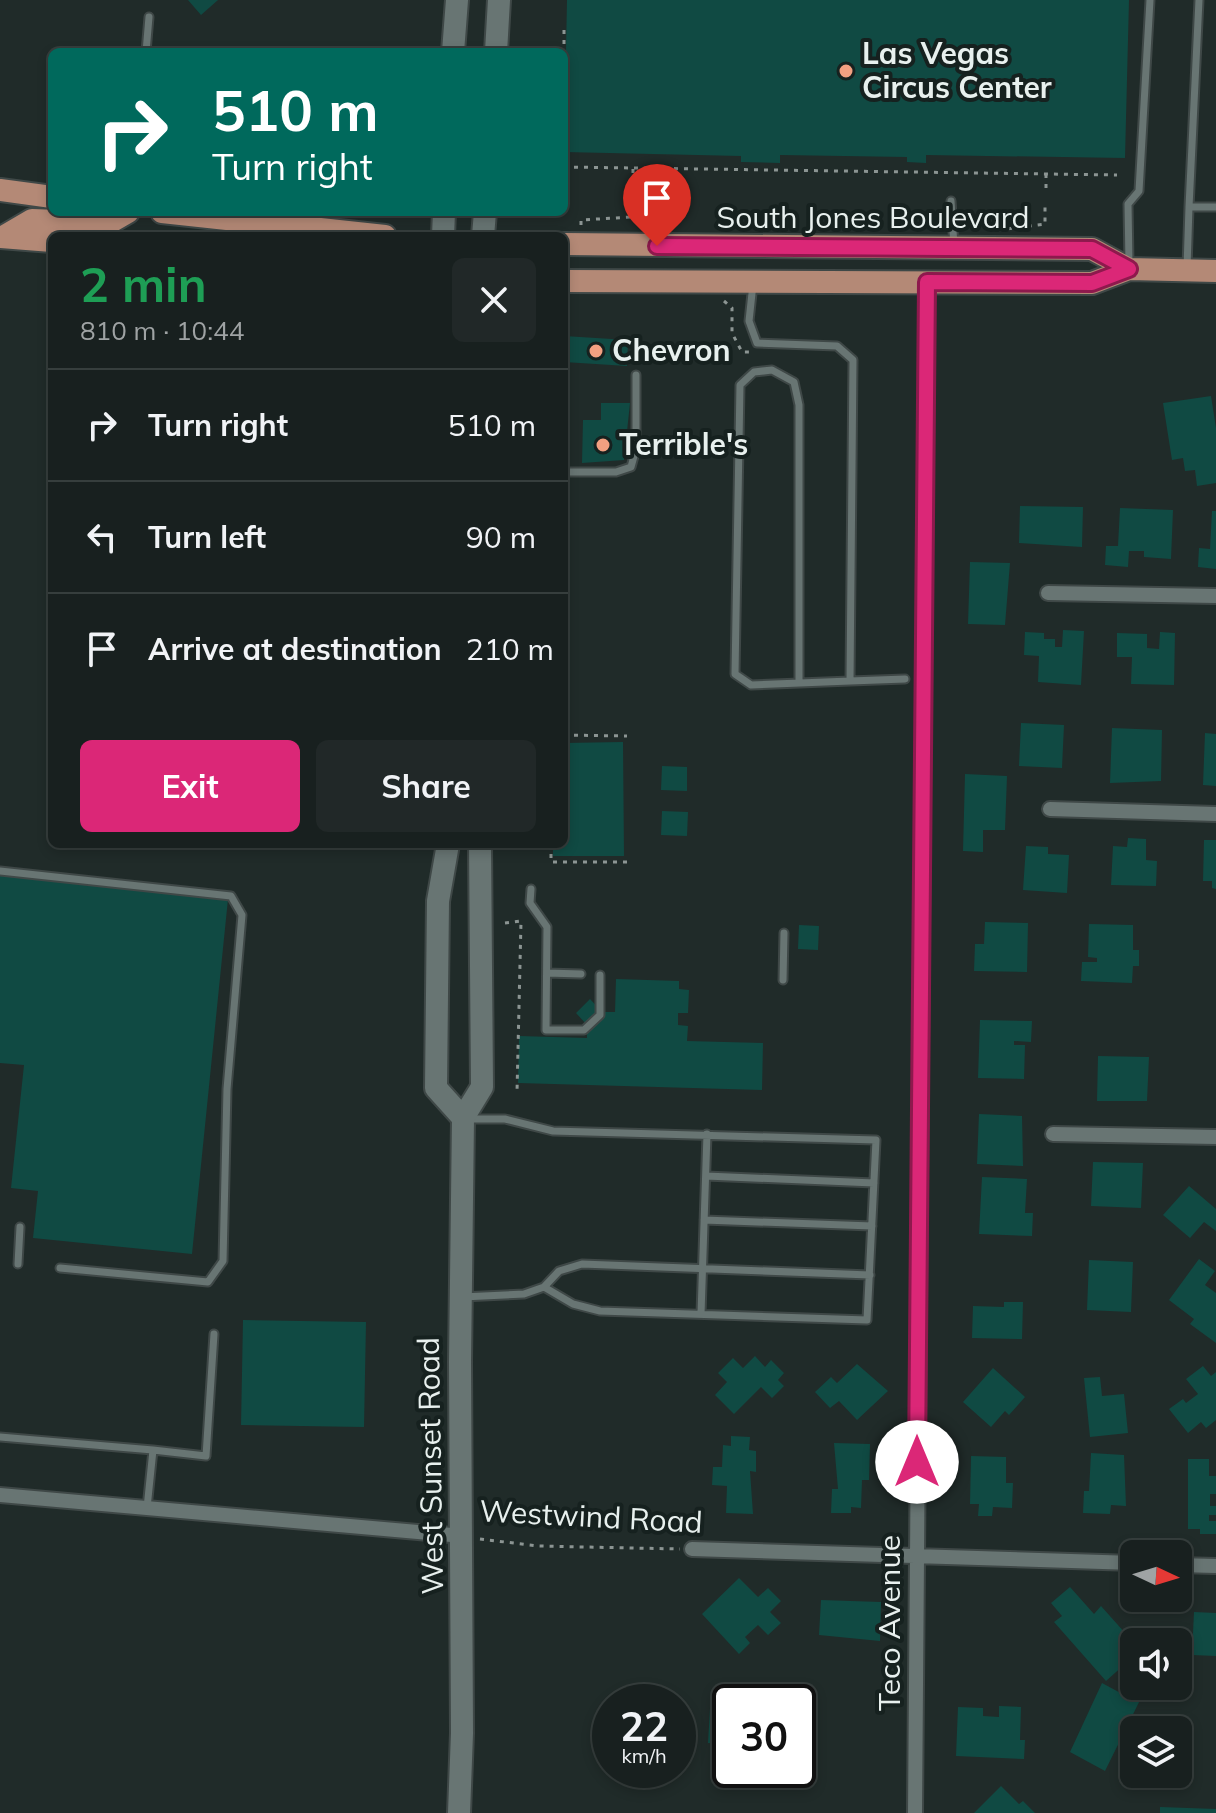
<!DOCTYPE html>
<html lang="en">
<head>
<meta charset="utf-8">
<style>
  body { margin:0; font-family:Mulish,sans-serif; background:#212828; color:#f1f3f6; height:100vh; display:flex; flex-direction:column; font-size:30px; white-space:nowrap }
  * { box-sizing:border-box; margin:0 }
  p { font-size:26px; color:#9fa3a4 }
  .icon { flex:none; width:44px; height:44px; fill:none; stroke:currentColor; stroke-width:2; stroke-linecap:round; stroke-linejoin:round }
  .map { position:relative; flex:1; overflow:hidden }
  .panel { position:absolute; left:48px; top:232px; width:520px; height:616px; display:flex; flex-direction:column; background:#18201f; border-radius:12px; box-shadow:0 4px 12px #0003,0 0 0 2px #363e3d }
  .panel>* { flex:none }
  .hud { position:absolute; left:48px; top:48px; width:520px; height:168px; border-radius:12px; box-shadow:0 4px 12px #0003,0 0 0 2px #363e3d; background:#00695c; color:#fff; overflow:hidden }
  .needle { width:52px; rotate:94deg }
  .tools { position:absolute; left:1120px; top:1540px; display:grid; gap:16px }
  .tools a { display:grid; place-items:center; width:72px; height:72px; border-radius:12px; background:#18201f; box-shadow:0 4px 12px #0003,0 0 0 2px #363e3d; font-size:40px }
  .speed { position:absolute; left:592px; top:1684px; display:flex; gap:16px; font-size:40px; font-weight:700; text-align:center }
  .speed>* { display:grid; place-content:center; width:104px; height:104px; border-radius:50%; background:#18201f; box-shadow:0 4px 12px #0003,0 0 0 2px #363e3d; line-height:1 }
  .speed small { font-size:20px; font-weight:400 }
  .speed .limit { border:4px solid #111; border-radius:12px; background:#fff; color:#111 }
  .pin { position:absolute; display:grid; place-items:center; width:68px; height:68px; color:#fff; margin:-82px -34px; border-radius:50% 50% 50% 0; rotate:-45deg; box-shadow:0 0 8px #0007 }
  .pin .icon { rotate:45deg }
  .me { position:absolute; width:88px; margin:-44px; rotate:0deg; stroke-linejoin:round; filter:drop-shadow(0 0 6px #0008) }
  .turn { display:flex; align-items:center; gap:28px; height:168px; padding:0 32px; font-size:36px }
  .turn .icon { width:104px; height:104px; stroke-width:2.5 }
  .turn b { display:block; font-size:56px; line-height:68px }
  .round { display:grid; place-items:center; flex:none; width:84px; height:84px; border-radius:12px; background:#212828 }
  .head { display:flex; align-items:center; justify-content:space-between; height:136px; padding:0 32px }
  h1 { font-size:48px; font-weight:700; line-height:60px; color:#1e9e55 }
  .primary-button { display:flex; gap:16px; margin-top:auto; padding:16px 32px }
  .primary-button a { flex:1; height:92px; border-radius:12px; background:#db2777; color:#fff; font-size:32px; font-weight:700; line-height:92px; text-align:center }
  .primary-button a+a { background:#212828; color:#f1f3f6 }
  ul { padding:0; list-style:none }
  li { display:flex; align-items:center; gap:24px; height:112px; padding:0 32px; border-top:2px solid #363e3d }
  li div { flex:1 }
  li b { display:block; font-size:30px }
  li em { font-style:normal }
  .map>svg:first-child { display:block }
  .building { fill:#104a43 }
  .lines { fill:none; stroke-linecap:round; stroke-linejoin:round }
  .service-casing { stroke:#3f4847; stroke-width:11 }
  .minor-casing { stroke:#3f4847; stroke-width:18 }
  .secondary-casing { stroke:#3f4847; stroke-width:26 }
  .primary-casing { stroke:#3f4847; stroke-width:26 }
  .path { stroke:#8c9593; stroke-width:3; stroke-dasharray:4 6; stroke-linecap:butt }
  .service { stroke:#687573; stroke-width:7 }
  .minor { stroke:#687573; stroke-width:14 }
  .secondary { stroke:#687573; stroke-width:22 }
  .primary { stroke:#b48976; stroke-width:22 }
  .route-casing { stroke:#8e194d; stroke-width:20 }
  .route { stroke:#db2777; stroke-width:14 }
  .poi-dot { fill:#f2a081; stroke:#16211f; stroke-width:3 }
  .labels { text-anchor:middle; stroke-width:8; stroke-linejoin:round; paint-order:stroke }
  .poi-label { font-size:30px; font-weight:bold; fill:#e8f0ee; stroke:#16211f; text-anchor:start }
  .street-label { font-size:30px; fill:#e8f0ee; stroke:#16211f }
</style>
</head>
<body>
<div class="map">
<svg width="1216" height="1813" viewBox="0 0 1216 1813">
  <rect width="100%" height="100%" fill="#202b29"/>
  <path class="building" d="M188,0H218L201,15Z
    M567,0H1129L1125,158L926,155V163L907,162V157L780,155V163L741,162V156L564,152Z
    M564,336L628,340L627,366L564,362Z
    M1211,396L1216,428V483L1197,486L1195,470L1185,471L1183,458L1172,460L1163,403Z
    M601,403H630L624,460L582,463L583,420H601Z
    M1020,506L1083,507L1082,547L1019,543Z
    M1120,508L1173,510L1171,559L1144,557V551H1129L1128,567L1105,565L1106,546H1118Z
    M1212,511H1216V569L1198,567L1199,548L1210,549Z
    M970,562L1010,563L1005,625L968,624Z
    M1063,630L1084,631L1081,685L1038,682L1039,656L1024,655L1025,632L1044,633V639H1055V647H1062Z
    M1160,632L1175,633L1174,685L1131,684L1132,657H1117V633L1147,634V648L1159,649Z
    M1021,723L1064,725L1062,768L1019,766Z
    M1112,728L1162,730L1161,781L1110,783Z
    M1205,733L1216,734V786L1203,785Z
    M623,742L624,856H553V844H564V743Z
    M662,766L687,767V791L661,790Z
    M965,774L1007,776L1005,830H983V852L963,851Z
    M662,811L688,812L687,836L661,835Z
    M1128,838L1146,839V860L1157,861L1156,886L1111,885L1113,846L1127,847Z
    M1204,840H1216V889L1212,888V881H1203Z
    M1026,846L1048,847V854L1069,855L1067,893L1023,890Z
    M0,875L228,899L192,1254L33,1238L38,1191L11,1188L24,1065L0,1063Z
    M985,922L1028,923L1027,972L974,971L975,944H984Z
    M1089,924L1133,925V950H1139V966H1133L1132,983L1081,981L1082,962H1097V958L1088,957Z
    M799,925L819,926L818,950L798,949Z
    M616,979L679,981V989L689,990L688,1013H678V1025L688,1026L687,1041L763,1043L762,1090L518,1083L519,1036L587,1038V1025L576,1013L590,999L602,1012H615Z
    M980,1020L1032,1021L1031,1042L1014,1041V1045H1025L1024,1079L978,1078Z
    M1098,1056L1149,1057L1147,1101H1097Z
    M979,1114L1022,1116L1023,1166L977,1164Z
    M1093,1162L1143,1163L1141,1208L1091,1206Z
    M982,1177L1027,1179L1025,1213H1033L1032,1236L979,1234Z
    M1189,1186L1216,1209V1231L1204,1222L1190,1238L1163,1215Z
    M1199,1259L1215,1271L1205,1285L1216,1293V1343L1190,1324L1194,1319L1169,1300Z
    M1089,1260L1133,1262L1131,1312L1087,1310Z
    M1004,1302H1023L1022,1339L972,1338L973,1306L1004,1307Z
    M243,1320L366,1322L364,1427L241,1425Z
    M755,1356L765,1367L771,1360L784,1373L778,1380L784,1386L772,1398L761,1387L734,1414L715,1395L727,1382L718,1373L733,1358L743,1368Z
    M857,1364L888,1391L857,1420L839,1401L830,1408L815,1392L831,1377L837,1383Z
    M1203,1366L1211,1376L1216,1372V1420L1206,1428L1201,1422L1188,1433L1169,1409L1183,1399L1186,1403L1198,1394L1186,1379Z
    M993,1368L1025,1397L1009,1415L1005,1411L991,1427L963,1402Z
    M1100,1377L1102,1396L1124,1394L1128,1433L1090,1437L1084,1378Z
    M731,1436L750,1437L749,1450L756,1451V1472L750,1471L753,1514L726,1513L727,1486L712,1485L713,1467H722L723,1445L731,1446Z
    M834,1443L870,1444L869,1480H862L861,1508L851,1507V1513H831L832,1489H838Z
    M1091,1453L1124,1455L1126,1506L1111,1505L1110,1514L1083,1513L1084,1491H1089Z
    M971,1456L1006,1457V1483H1013L1012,1508L993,1507L992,1516H978L979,1504H970Z
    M1188,1459H1209V1476H1216V1494H1210V1506H1216V1515H1209V1521H1216V1534H1200V1529H1188Z
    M739,1578L758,1597L768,1588L781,1601L770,1612L781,1623L768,1635L758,1625L745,1637L750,1643L739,1654L702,1614Z
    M1070,1587L1094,1614L1101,1606L1134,1643V1656L1106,1681L1054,1622L1062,1616L1051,1603Z
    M821,1600L881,1602L880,1641L819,1635Z
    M1194,1612L1216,1613V1656L1192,1655Z
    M1102,1683L1128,1697L1132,1689L1143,1694L1105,1771L1070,1752Z
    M711,1691L753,1693V1702H730V1744L708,1743Z
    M999,1706L1021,1707L1020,1740H1025L1024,1759L956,1756L958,1707L983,1708V1716L999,1717Z
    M1001,1786L1019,1804L1023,1801L1035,1813H974Z
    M1160,1807L1216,1809V1813H1160Z"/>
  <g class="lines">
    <g class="service-casing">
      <path id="service" d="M146,52L149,17
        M951,201L954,246
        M1189,207L1199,0
        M1129,263L1128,204L1139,191L1150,0
        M1187,268L1189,207H1216
        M753,284L749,321L757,343L837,346L853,360L850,681L751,685L735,674L740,385L754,372L772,370L794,382L799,405V683
        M564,472H616L631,467L636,449V375
        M850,681L905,679
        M0,871L231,896L242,915L227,1089L223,1261L208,1282L60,1268
        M531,889L530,903L547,927L546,1030H584L600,1015V975
        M547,973L581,974
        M783,980L784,933
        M706,1176L874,1183
        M704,1220L872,1226
        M18,1264L20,1227
        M544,1287L559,1271L582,1264L870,1275
        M462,1297L524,1294L544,1287L573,1304L600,1311L867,1320L876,1140L553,1131L505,1119H470
        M701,1314L707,1134
        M0,1437L153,1450
        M147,1508L153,1450L206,1456L214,1334"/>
    </g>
    <g class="minor-casing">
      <path id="minor" d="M1048,593L1216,596
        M1050,809L1216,814
        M1053,1134L1216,1137
        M0,1495L463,1536
        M692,1549L1134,1563
        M1178,1565L1216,1566
        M915,1813L927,282"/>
    </g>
    <g class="secondary-casing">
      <path id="secondary" d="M453,52L457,0
        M496,52L499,0
        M443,236L444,212
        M483,236L485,212
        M448,844L438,901L436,1088L463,1118
        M459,1813L462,1733L460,1362L463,1118L482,1087L480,844"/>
    </g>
    <g class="primary-casing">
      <path id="primary" d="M0,190L52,197
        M162,212L385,236
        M1,237L52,241
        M3,237L32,220L109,223L128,212
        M564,244L1092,249L1129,269
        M564,281L1092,283L1129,269L1216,271"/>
    </g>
    <path class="path" d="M564,54V26
      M564,167L1117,175
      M1046,174V188
      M633,183V168
      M581,225V220L632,217L633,201
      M998,230L1045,224V206
      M724,301L732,308V333L742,352H753
      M564,735L627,736
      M551,844V862H629
      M505,923L521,921L517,1092
      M480,1539L538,1546L680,1549"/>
    <use href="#service" class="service"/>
    <use href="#minor" class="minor"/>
    <use href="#secondary" class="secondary"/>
    <use href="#primary" class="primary"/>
  </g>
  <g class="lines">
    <g class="route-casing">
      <path id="route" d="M657,246L1092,249L1129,269L1092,283L927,282L917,1462"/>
    </g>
    <use href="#route" class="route"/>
  </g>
  <g class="poi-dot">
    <circle cx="846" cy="71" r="8"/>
    <circle cx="596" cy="351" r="8"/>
    <circle cx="603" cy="445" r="8"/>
  </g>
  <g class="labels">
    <g class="poi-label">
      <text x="862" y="64">Las Vegas<tspan x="862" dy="34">Circus Center</tspan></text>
      <text x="612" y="361">Chevron</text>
      <text x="619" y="455">Terrible's</text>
    </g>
    <g class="street-label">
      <text x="873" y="228">South Jones Boulevard</text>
      <text transform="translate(431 1466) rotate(-91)" y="10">West Sunset Road</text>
      <text transform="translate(591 1517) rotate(3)" y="10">Westwind Road</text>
      <text transform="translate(890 1623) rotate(-90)" y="10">Teco Avenue</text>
    </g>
  </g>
</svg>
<div class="tools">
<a><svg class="needle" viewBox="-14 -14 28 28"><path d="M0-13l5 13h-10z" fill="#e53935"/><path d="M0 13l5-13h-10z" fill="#9fa3a4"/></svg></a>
<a><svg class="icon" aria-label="sound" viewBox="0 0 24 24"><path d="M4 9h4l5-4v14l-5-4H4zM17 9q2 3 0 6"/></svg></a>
<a><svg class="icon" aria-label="layers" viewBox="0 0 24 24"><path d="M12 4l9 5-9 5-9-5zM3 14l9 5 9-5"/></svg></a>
</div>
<div class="speed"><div>22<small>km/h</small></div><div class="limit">30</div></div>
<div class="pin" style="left:657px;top:246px;background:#d93025"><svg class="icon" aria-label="arrive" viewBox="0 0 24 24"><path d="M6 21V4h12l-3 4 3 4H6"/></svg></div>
<svg class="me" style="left:917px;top:1462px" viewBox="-20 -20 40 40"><circle r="19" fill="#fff"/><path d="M0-13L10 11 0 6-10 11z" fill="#db2777"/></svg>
<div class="hud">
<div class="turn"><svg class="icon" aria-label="right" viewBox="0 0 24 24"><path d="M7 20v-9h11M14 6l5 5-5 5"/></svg><div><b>510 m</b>Turn right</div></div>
</div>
<section class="panel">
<div class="head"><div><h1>2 min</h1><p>810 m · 10:44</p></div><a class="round"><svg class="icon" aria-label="close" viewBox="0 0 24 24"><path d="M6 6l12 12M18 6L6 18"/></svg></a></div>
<ul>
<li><svg class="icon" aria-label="right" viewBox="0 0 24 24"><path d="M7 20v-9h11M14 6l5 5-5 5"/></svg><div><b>Turn right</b></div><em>510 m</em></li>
<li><svg class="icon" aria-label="left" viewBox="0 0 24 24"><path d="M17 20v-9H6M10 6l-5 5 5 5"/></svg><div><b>Turn left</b></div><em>90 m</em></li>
<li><svg class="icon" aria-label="arrive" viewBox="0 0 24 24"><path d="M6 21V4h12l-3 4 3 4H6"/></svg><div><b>Arrive at destination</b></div><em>210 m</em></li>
</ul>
<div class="primary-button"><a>Exit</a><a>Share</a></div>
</section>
</div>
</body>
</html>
